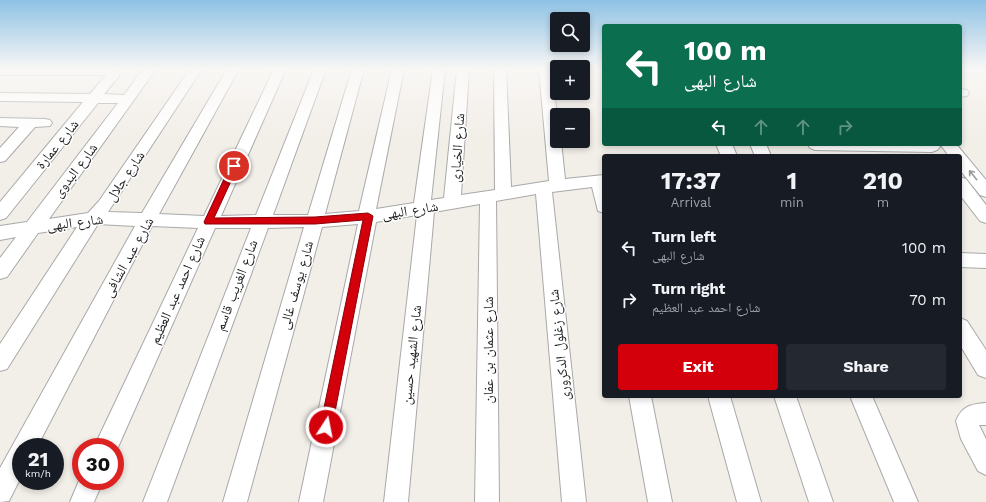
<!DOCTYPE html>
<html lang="en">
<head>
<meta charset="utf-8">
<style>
  body { margin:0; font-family:"Work Sans","Noto Naskh Arabic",sans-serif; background:#242831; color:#f1f3f6; height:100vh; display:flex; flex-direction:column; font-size:15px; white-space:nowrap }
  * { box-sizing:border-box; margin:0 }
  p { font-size:13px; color:#9ea1a6 }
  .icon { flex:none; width:22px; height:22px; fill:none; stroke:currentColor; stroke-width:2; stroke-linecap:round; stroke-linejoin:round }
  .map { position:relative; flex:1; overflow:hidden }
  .panel { position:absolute; left:602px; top:154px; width:360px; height:244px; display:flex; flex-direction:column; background:#171b24; border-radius:4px; box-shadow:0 2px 6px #0003 }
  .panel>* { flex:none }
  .hud { position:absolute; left:602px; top:24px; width:360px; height:122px; border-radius:4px; box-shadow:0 2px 6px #0003; background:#0b6e4f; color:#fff; overflow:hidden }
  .fabs { position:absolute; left:550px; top:12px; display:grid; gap:8px }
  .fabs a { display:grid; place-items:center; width:40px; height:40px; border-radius:4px; background:#171b24; box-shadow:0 2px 6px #0003; font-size:20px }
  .speed { position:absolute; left:12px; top:438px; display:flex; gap:8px; font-size:20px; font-weight:700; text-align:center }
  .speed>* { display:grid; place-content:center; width:52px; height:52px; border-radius:50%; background:#171b24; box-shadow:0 2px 6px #0003; line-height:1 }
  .speed small { font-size:10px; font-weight:400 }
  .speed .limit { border:6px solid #d22; background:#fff; color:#111 }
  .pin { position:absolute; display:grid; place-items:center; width:34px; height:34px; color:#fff; margin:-17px; border:2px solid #fff; border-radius:50%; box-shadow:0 1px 4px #0007 }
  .me { position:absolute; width:44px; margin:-22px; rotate:11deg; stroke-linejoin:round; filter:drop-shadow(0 0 3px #0008) }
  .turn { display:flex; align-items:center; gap:14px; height:84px; padding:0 16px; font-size:18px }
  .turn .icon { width:52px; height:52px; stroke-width:2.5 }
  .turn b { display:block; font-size:28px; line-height:34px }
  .lanes { display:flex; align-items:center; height:38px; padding:0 16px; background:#0003; justify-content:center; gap:20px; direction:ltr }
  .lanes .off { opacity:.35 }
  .eta { display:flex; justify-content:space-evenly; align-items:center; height:68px; text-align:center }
  .eta b { font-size:24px; font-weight:700; line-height:28px }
  .primary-button { display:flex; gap:8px; margin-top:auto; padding:8px 16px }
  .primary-button a { flex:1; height:46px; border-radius:4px; background:#d3000c; color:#fff; font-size:16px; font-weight:700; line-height:46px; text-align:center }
  .primary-button a+a { background:#242831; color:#f1f3f6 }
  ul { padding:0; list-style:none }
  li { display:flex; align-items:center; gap:12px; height:52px; padding:0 16px }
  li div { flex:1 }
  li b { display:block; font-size:15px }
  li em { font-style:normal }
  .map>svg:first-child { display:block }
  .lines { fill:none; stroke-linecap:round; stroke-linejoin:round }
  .minor-casing { stroke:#a9a9a9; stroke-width:2 }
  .minor { fill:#fff; fill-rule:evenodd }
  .oneway { stroke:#9c9c9c }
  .route { fill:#d3000c; stroke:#890008 }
  .labels { text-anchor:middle; stroke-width:3; stroke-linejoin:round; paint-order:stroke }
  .street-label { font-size:14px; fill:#222; stroke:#fff }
</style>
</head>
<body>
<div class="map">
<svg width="986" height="502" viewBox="0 0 986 502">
  <rect width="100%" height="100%" fill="#f2eee8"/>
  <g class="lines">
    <g class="minor-casing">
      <path id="minor" d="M0,69H114L120,75L104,94L124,95L143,69H156L49,219L88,213L99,201L190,69H202L108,212L142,213L227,69H239L159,214L204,216L274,69H286L221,216L256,215L314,69H326L273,215H308L352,69H364L325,214L359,211L392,69H404L376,209L414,203L433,69H445L431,200L444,198L457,69H469L461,195L495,190L494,69H506L511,187L549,181L539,69H551L557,115V141H561L565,179L604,175V213L598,211L592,187L552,192L586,502H562L536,194L496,201L499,502H475L480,204L434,212L408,502H384L417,215L376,222L323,502H299L358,224L322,227L247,502H223L304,227L268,228L167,502H143L251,228H215L115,454V447H94L198,228L152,226L37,447H21V477L9,501L0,502V468L135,226L98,224L7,369L0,371V344L77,227L38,233L7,277L0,279V258L16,237L0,240V226L27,222L118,103H98L6,218L0,220V202L83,102L0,101V93L90,94L106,75H0Z
        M960,89L967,90L969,93L967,96L960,97Z
        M0,118L45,119L50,120L52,123L50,126L35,127L5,161L0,162V148L19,127L0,126Z
        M716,144H732L737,156H721Z
        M750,144H766L771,156H755Z
        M808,144H938L940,147L937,150L932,152L815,150L810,148Z
        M940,144H956L986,180V197L980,195L960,170V156H949Z
        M960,177L966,179L986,205V223L980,221L960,195Z
        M960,253L986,254V268L960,267Z
        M960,318L967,321L986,350V378L978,375L960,345Z
        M629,396H651L672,502H648Z
        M708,396H730L761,502H737Z
        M774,396H796L833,502H809Z
        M850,396H872L918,502H894Z
        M986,403V425H979L986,439V475L978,471L961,439L956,421C962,406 971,404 986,403Z
        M81,476V481H103L94,502H70Z"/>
    </g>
    <use href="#minor" class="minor"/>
  </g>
  <defs><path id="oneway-shaft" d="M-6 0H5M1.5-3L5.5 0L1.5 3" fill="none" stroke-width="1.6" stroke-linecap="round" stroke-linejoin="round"/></defs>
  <use class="oneway" href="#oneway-shaft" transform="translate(973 175) rotate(-129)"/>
  <linearGradient id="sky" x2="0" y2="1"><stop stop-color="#8ec2e5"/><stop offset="0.5" stop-color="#f9f7f5"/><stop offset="1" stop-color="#f9f7f5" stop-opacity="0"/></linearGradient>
  <rect width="986" height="139" fill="url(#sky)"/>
  <path class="route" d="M234,163L238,166L214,218L315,217L368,213L373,216L332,427L330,431L326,433L322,431L320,427L363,220L315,224H205L204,222L230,166Z"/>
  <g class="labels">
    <g class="street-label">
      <text transform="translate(57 144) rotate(-51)" y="5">شارع عمارة</text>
      <text transform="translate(457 148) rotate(-86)" y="5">شارع الخيارى</text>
      <text transform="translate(75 170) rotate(-53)" y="5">شارع البدوى</text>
      <text transform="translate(125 176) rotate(-56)" y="5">شارع جلال</text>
      <text transform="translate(410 210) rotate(-9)" y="5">شارع البهى</text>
      <text transform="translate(75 222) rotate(-7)" y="5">شارع البهى</text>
      <text transform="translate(128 257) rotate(-61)" y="5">شارع عبد الشافى</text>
      <text transform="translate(236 285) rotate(-69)" y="5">شارع الغريب قاسم</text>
      <text transform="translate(296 285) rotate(-74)" y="5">شارع يوسف غالى</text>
      <text transform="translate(177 290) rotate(-66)" y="5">شارع احمد عبد العظيم</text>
      <text transform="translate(559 345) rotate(-96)" y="5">شارع زغلول الدكرورى</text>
      <text transform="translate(488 350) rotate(-90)" y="5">شارع عثمان بن عفان</text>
      <text transform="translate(411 355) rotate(-84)" y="5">شارع الشهيد حسين</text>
    </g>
  </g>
</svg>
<div class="fabs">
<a><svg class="icon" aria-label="search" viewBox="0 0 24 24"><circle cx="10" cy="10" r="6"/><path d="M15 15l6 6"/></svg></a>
<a>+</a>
<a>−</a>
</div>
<div class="speed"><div>21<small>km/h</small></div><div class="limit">30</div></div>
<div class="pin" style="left:234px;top:166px;background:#d93025"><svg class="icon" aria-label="arrive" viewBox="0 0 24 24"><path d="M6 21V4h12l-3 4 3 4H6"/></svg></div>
<svg class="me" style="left:326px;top:427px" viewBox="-20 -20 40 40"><circle r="17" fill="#d3000c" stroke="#fff" stroke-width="3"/><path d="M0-11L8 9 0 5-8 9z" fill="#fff"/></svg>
<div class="hud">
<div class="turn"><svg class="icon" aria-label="left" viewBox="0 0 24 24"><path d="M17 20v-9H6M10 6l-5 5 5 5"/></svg><div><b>100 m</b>شارع البهى</div></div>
<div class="lanes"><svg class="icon" aria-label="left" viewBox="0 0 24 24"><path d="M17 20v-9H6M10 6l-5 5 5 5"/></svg><svg class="icon off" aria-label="ahead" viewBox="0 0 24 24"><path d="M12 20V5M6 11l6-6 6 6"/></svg><svg class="icon off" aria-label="ahead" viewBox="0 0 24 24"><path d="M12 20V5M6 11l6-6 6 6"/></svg><svg class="icon off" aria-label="right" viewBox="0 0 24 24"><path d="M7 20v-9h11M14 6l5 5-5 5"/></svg></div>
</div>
<section class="panel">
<div class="eta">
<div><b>17:37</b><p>Arrival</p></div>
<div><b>1</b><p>min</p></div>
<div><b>210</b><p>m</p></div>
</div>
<ul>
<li><svg class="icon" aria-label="left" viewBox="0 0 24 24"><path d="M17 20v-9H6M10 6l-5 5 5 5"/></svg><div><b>Turn left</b><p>شارع البهى</p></div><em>100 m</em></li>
<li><svg class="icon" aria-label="right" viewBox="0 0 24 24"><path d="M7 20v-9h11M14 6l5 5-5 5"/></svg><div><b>Turn right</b><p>شارع احمد عبد العظيم</p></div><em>70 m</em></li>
</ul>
<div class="primary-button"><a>Exit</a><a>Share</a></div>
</section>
</div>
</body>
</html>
